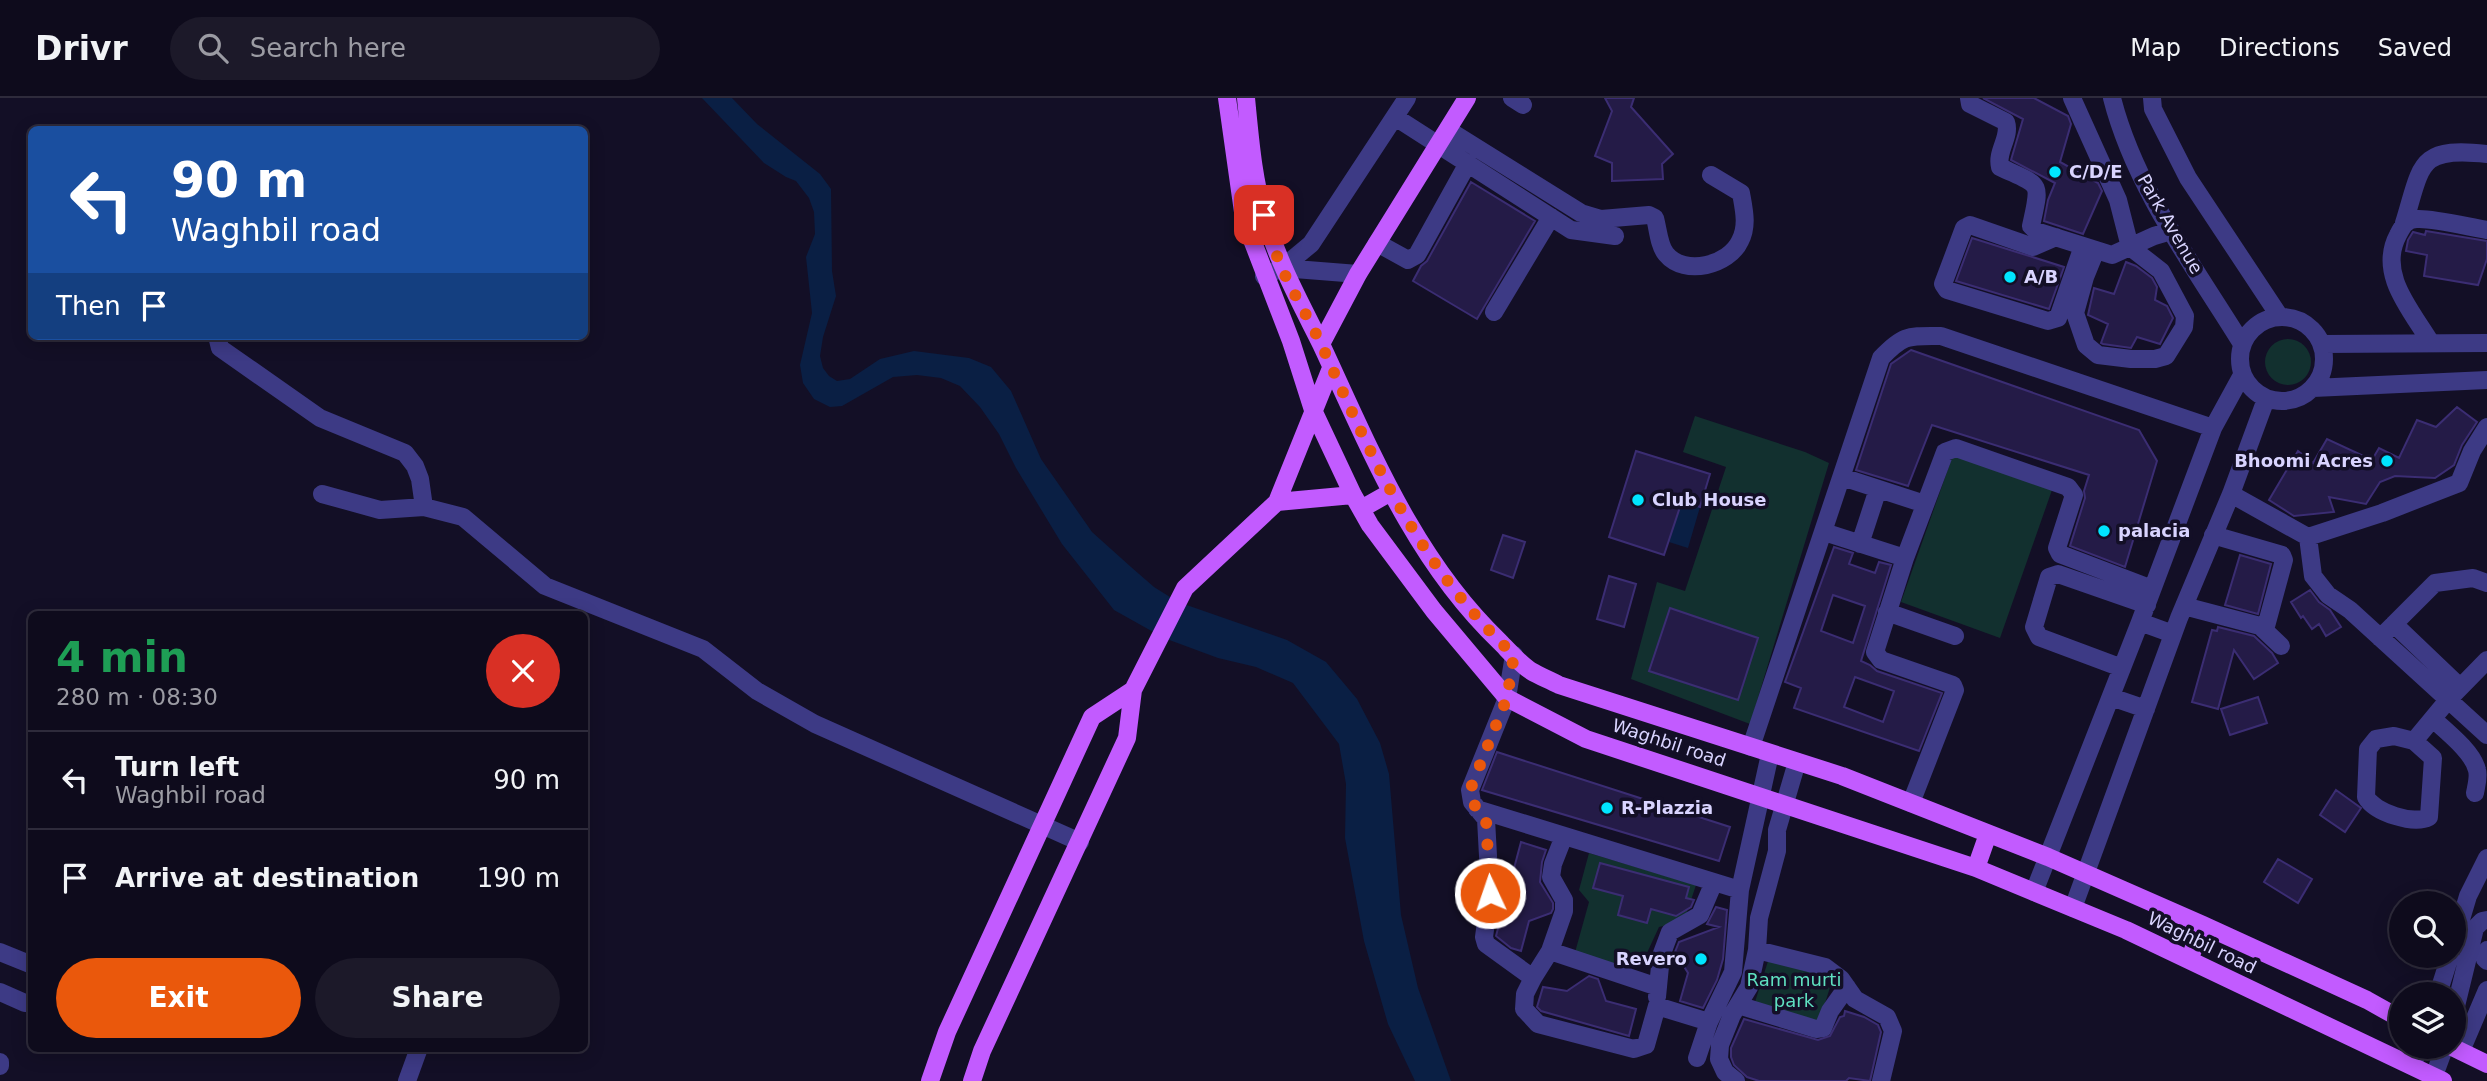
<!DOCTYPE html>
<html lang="en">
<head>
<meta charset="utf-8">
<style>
  body { margin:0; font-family:"DejaVu Sans",sans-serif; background:#1c1929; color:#f1f3f6; height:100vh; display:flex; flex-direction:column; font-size:26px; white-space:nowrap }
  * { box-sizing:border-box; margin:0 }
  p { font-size:23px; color:#9b9ba3 }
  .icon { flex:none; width:38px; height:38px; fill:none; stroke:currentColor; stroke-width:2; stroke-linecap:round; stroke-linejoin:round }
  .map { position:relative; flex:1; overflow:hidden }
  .drawer { position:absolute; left:28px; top:513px; width:560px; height:441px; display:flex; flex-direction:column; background:#0e0b1c; border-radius:10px; box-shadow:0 4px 18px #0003,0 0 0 2px #2e2b3b }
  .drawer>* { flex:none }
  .top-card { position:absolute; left:28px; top:28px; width:560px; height:214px; border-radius:10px; box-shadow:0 4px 18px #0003,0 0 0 2px #2e2b3b; background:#1a4fa0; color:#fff; overflow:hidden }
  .tools { position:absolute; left:2389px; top:793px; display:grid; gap:14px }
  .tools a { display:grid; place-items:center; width:77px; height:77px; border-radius:50%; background:#0e0b1c; box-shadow:0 4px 18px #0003,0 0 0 2px #2e2b3b; font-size:35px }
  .pin { position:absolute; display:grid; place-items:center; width:60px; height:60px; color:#fff; margin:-30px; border-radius:14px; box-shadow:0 4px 10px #0006 }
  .me { position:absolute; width:77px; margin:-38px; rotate:357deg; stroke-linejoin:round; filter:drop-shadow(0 0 5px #0008) }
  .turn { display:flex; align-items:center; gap:24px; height:147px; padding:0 28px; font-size:32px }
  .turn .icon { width:91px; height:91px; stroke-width:2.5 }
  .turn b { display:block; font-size:49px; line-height:60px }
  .then { display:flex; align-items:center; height:66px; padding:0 28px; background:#0003; gap:14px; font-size:26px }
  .round { display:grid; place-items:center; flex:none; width:74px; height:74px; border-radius:37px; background:#1c1929 }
  .summary { display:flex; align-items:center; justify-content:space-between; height:119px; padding:0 28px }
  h1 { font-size:42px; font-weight:600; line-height:52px; color:#1e9e55 }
  .action { display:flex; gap:14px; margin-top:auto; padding:14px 28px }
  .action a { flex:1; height:80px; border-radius:42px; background:#ea580c; color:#fff; font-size:28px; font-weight:600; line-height:80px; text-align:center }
  .action a+a { background:#1c1929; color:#f1f3f6 }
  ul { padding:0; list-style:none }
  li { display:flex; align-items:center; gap:21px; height:98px; padding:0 28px; border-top:2px solid #2e2b3b }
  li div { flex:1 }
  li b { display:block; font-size:26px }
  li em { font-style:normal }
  header { display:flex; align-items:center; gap:42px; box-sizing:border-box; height:98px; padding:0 35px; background:#0e0b1c; border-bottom:2px solid #2e2b3b }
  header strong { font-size:33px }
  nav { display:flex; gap:38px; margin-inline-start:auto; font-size:24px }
  .search { width:490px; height:63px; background:#1c1929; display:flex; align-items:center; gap:18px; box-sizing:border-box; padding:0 24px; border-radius:38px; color:#9b9ba3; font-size:26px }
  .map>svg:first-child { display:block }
  .green { fill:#12302f }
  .water { fill:#0a1f44 }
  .building { fill:#241b47; stroke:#3b2d73; stroke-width:2; fill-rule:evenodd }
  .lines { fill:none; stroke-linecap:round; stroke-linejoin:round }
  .minor { stroke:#3d3a85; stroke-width:18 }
  .major { stroke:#c25bff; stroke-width:18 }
  .route { stroke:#ea580c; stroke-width:12; stroke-dasharray:0 21.6 }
  .poi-dot { fill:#00e5ff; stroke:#130f26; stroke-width:2.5 }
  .labels { text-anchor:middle; stroke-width:7; stroke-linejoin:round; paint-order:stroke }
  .poi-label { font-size:18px; font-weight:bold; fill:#d9d4ff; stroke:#130f26; text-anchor:start }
  .street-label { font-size:18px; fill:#d9d4ff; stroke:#130f26 }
  .park-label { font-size:18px; fill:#5fe0c0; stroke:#130f26 }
</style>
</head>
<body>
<header>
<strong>Drivr</strong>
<div class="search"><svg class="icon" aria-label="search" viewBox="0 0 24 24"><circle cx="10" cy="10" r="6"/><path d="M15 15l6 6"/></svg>Search here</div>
<nav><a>Map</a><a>Directions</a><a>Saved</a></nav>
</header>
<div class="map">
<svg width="2487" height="983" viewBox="0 0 2487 983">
  <rect width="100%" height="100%" fill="#130f26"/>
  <path class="green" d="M2265 264a23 23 0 1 1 46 0a23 23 0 1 1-46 0Z
    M1695,318L1805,354L1829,365L1750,626L1631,581L1657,484L1685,493L1726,369L1683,354Z
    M1953,357L2052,392L2000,540L1901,504Z
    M1589,755L1696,787L1684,823L1659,829L1640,870L1574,858L1589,804L1579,792Z
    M1769,860L1833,880L1819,924L1755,904Z"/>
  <path class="water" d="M702,0H732L757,26L820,76L831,91L832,173L836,198L823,239L820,258L823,270L829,278L837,283L850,281L880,261L914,253L969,260L991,269L1011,293L1041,361L1092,434L1131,469L1154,489L1178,504L1287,542L1326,564L1357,601L1380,645L1389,676L1401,817L1418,890L1451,983H1415L1388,926L1364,843L1345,740L1346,686L1339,646L1293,585L1256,569L1218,560L1164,540L1114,512L1062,446L1016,370L999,336L980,309L960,288L941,280L917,277L893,279L842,308L830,309L814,301L803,285L800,267L812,215L806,159L815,136L814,114L809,100L796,83L786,79L764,65Z
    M1658,396L1700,409L1688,450L1669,444L1673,429Z"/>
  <path class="building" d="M1605,0H1634L1631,9L1673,56L1662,66L1663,81L1612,83V65L1595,58L1612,13Z
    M1983,0H2034L2068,18L2071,26L2060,64L2098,85L2102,93L2083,136L2044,123L2048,102L2055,85L2011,62L2023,21Z
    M1471,84L1535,123L1477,221L1413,183L1421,168L1427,163Z
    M2426,133L2487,143V161L2478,187L2424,178L2427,157L2406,153L2408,142L2413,134L2425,137Z
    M1972,140L2064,169L2049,211L1956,183Z
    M2126,164L2136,168L2152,180L2157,189L2155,202L2167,208L2173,220L2160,246L2137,239L2131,250L2103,246L2101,245L2108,226L2088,217L2094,190L2114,196Z
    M1911,252L2139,332L2157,363L2125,469L2070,448L2085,400L2084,393L2089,377L1932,327L1908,388L1856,372L1891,266Z
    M2457,309L2477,324L2462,347L2454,367L2435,380L2395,378L2380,384L2366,406L2329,399L2334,414L2294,418L2269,402L2298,353L2313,365L2327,341L2372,362L2379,350L2399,360L2417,322L2436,329Z
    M1636,353L1710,376L1700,409L1682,403L1664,457L1609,439Z
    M1503,437L1525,444L1513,480L1491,472Z
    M1834,449L1853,455L1849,466L1875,475L1879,464L1891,467L1861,563L1870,567L1877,573L1942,595L1919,653L1794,610L1801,590L1785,584ZM1833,497L1865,508L1853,545L1821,533ZM1855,579L1894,593L1883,624L1844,609Z
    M2240,457L2271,466L2258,516L2225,507Z
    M1609,478L1636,486L1624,529L1597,521Z
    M2310,492L2319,504L2330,512L2341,529L2326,538L2319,526L2312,531L2303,518L2301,520L2291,504Z
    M1670,510L1758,540L1738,602L1649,573Z
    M2218,529L2254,538L2272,555L2278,565L2254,581L2234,552L2218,611L2192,604L2212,532L2217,533Z
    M2258,599L2267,625L2230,637L2221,611Z
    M1497,654L1730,729L1719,763L1482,692Z
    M2336,692L2361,710L2345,734L2320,717Z
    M1521,744L1546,752L1542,764L1540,784L1553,805V811L1551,815L1529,823L1521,853L1511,850L1496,838Z
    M2278,761L2312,781L2298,805L2264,784Z
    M1600,765L1689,789L1686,800L1694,802L1691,809L1676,818L1651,811L1647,825L1618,817L1623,798L1593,790Z
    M1716,809L1727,812L1723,861L1717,882L1703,910L1680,903L1688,875L1675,854L1679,844L1719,829L1707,826Z
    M1589,878L1598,881L1606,903L1636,911L1629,938L1541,913L1537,909L1543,889L1567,893Z
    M1845,913L1864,919L1878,927L1881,934L1870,983L1849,980L1846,983H1759L1747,979L1734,967L1731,959V950L1744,921L1818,942L1830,938L1840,919L1844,918Z"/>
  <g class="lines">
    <path class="minor" d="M1512,0L1523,7
      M1969,0L1970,6L2006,24C2011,39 1996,53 2000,69C2042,89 2041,82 2031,128L2036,133L2112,157L2154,138L2171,133
      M2072,0L2118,102L2130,149L2161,173L2185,218L2184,229L2166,258L2155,261H2131L2098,257L2086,247L2075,215L2085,179L2096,152
      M2112,0C2135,90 2194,168 2242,246
      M2152,0L2153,11L2188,80L2280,219
      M1395,19L1571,132L1615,138
      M1448,32L1581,115L1601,121L1649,117L1655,120C1658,131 1659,148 1666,156C1685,179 1729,167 1740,143C1748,128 1744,112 1741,95L1711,77
      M2404,125C2422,67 2417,48 2487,56
      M2056,139L2033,149L1970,127L1964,130L1943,186L1947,192L2048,223L2058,220L2083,148
      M1377,145L1408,162L1417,157L1468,65
      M1282,170L1358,176
      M1264,178L1282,170L1311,146L1407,0
      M1494,214L1551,119
      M2240 261a42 42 0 1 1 84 0a42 42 0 1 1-84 0Z
      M217,238L220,250L320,320L405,355L415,368L420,381L424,409
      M2431,245C2412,213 2377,176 2398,137C2402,129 2406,121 2417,121C2433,120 2469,129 2487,132
      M2322,246L2487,245
      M2313,290L2487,282
      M1842,379L1925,406
      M322,396L380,412L424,409L463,419L545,488L703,551L757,593L815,626L1080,744
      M2231,396L2308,439L2382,415L2459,385L2472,353L2487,329
      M1824,434L1905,460L1875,554L1881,562L1953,587L1955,592L1911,705
      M2213,437L2282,457L2284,462L2265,532
      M2308,439L2313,478L2328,497L2350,512L2487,637
      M1860,446L1878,391
      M1905,460L1945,354L1956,350L2068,389L2074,397L2057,450L2060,456L2152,491
      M2184,508L2260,528L2281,548
      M1887,514L1955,538
      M2140,524L2173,536
      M2394,526L2460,589
      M2380,540L2435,485L2473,480L2487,485
      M1514,557L1507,600L1470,692L1472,704L1486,721L1490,795L1484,839L1486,846L1533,880L1525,896L1524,911L1538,926L1634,951L1646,947L1657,908L1709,924L1733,874L1740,792L1770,656
      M2122,570L2039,539L2034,529L2049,479L2058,476L2147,507
      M2111,599L2146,611
      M2433,621C2446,633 2473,654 2477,672C2479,679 2476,689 2475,695
      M2414,643L2433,660L2429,719C2414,727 2375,715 2366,699L2368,651L2376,641L2394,638L2414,643L2448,602L2487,562
      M1751,649L1881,260C1904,236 1908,238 1941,238L2213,330
      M1477,711L1740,792
      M2034,794L2140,524L2213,330L2242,277
      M2073,810L2179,520L2231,396L2266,301
      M2454,845L2468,798L2487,760
      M1757,852L1825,869L1841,881L1855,901L1887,919L1893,933L1881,983
      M2487,852L2485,861L2487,863
      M1550,853L1564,813V802L1551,779L1553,766L1564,738
      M0,854L32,867
      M1533,880L1550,853L1658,889
      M0,894L25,905
      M2438,896L2450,858
      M1657,899L1661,858L1670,834L1700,817L1714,784
      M1738,907L1816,931L1823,930L1830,913L1847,889
      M2454,916L2475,830L2482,823L2487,822
      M2461,953L2487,892
      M1697,960L1709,924
      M0,964V968
      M2413,967L2419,948
      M2434,978L2445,948
      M407,983L419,950
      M1736,983L1725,974L1719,961L1720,947L1732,917L1749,889L1757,852L1759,820L1777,753V732L1797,664"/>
    <path class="major" d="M1227,0L1244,121L1291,243L1313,312L1353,397L1370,427L1434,513L1507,600L1586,641L1976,770L2126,832L2443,983
      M1246,0C1250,40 1253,82 1265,120C1279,166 1300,204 1321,246C1370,351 1414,462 1500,544C1509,553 1519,565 1531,573C1539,578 1550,582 1559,587L1842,678L2048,759L2203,827L2367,902L2401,921
      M1321,246L1358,176L1467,0
      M1277,404L1353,397
      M1361,411L1391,394
      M1976,770L1988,736
      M2189,862L2203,827
      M2450,948L2487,966
      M930,983L947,934L1092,619L1133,592
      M972,983L982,953L1127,640L1133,592L1185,490L1277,404L1331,270"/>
  </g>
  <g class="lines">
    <path class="route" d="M1264,117C1270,136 1275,155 1283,173C1295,198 1310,223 1322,248C1375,365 1418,467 1514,557L1507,600L1470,692L1472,704L1486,721L1490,795"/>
  </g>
  <g class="poi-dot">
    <circle cx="2055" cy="74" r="7"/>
    <circle cx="2010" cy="179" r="7"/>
    <circle cx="2387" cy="363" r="7"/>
    <circle cx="1638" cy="402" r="7"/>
    <circle cx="2104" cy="433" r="7"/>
    <circle cx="1607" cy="710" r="7"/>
    <circle cx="1701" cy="861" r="7"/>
  </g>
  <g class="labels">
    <g class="poi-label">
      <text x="2069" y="80">C/D/E</text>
      <text x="2024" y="185">A/B</text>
      <text x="2373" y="369" text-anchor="end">Bhoomi Acres</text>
      <text x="1652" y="408">Club House</text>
      <text x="2118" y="439">palacia</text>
      <text x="1621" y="716">R-Plazzia</text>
      <text x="1687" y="867" text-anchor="end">Revero</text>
    </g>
    <g class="street-label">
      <text transform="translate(2170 126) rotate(60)" y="6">Park Avenue</text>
      <text transform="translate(1669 645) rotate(18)" y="6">Waghbil road</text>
      <text transform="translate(2202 845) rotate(26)" y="6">Waghbil road</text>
    </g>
    <g class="park-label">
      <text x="1794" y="888">Ram murti<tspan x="1794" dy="21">park</tspan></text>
    </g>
  </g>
</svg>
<div class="tools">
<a><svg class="icon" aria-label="search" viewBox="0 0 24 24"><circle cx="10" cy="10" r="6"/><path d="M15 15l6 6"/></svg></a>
<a><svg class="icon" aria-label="layers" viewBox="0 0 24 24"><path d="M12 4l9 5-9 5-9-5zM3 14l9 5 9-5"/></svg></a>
</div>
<div class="pin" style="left:1264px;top:117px;background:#d93025"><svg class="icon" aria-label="arrive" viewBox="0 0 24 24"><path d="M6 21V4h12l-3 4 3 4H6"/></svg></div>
<svg class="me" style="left:1490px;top:795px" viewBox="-20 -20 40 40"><circle r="17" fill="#ea580c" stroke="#fff" stroke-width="3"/><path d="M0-11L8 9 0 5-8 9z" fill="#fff"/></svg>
<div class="top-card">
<div class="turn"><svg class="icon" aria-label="left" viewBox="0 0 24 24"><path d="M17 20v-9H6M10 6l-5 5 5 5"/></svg><div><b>90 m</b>Waghbil road</div></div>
<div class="then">Then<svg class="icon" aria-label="arrive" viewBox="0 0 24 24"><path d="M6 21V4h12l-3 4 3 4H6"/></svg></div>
</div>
<section class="drawer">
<div class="summary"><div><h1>4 min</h1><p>280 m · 08:30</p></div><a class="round" style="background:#d93025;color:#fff"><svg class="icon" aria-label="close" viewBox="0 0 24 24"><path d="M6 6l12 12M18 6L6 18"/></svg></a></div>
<ul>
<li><svg class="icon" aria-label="left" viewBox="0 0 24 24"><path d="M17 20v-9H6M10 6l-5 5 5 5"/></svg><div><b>Turn left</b><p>Waghbil road</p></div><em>90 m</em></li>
<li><svg class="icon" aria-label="arrive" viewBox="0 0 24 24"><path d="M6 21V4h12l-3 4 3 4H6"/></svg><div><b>Arrive at destination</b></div><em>190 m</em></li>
</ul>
<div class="action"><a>Exit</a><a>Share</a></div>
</section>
</div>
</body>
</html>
